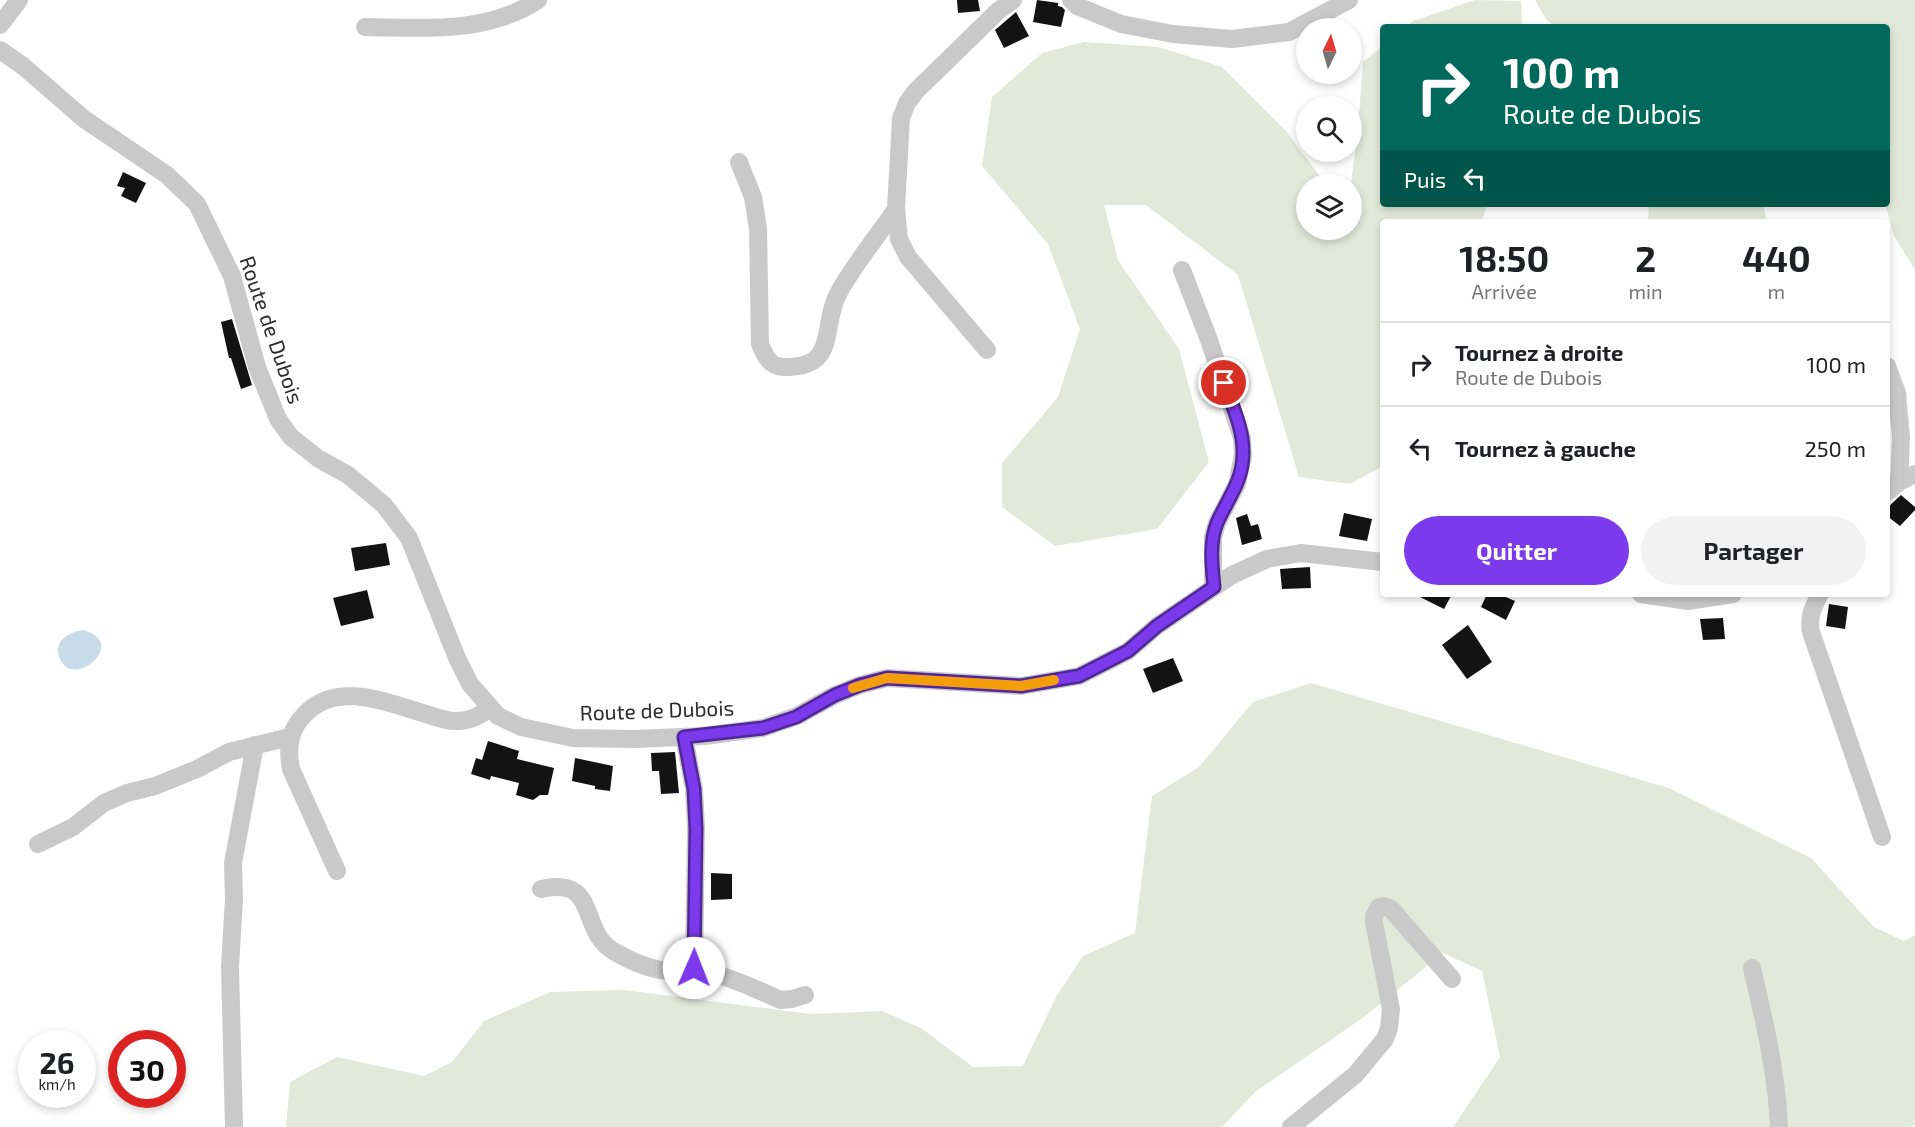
<!DOCTYPE html>
<html lang="fr">
<head>
<meta charset="utf-8">
<style>
  body { margin:0; font-family:"Exo 2",sans-serif; background:#f2f2f2; color:#202124; height:100vh; display:flex; flex-direction:column; font-size:22px; white-space:nowrap }
  * { box-sizing:border-box; margin:0 }
  p { font-size:20px; color:#757577 }
  .icon { flex:none; width:33px; height:33px; fill:none; stroke:currentColor; stroke-width:2; stroke-linecap:round; stroke-linejoin:round }
  .map { position:relative; flex:1; overflow:hidden }
  .panel { position:absolute; left:1380px; top:219px; width:510px; height:378px; display:flex; flex-direction:column; background:#fff; border-radius:6px; box-shadow:0 3px 9px #0003 }
  .panel>* { flex:none }
  .top-card { position:absolute; left:1380px; top:24px; width:510px; height:183px; border-radius:6px; box-shadow:0 3px 9px #0003; background:#00695c; color:#fff; overflow:hidden }
  .needle { width:39px; rotate:5deg }
  .tools { position:absolute; left:1296px; top:18px; display:grid; gap:12px }
  .tools a { display:grid; place-items:center; width:66px; height:66px; border-radius:50%; background:#fff; box-shadow:0 3px 9px #0003; font-size:30px }
  .speed { position:absolute; left:18px; top:1030px; display:flex; gap:12px; font-size:30px; font-weight:700; text-align:center }
  .speed>* { display:grid; place-content:center; width:78px; height:78px; border-radius:50%; background:#fff; box-shadow:0 3px 9px #0003; line-height:1 }
  .speed small { font-size:15px; font-weight:400 }
  .speed .limit { border:9px solid #d22; background:#fff; color:#111 }
  .pin { position:absolute; display:grid; place-items:center; width:51px; height:51px; color:#fff; margin:-26px; border:3px solid #fff; border-radius:50%; box-shadow:0 2px 6px #0007 }
  .me { position:absolute; width:66px; margin:-33px; rotate:1deg; stroke-linejoin:round; filter:drop-shadow(0 0 4px #0008) }
  .turn { display:flex; align-items:center; gap:21px; height:126px; padding:0 24px; font-size:27px }
  .turn .icon { width:78px; height:78px; stroke-width:2.5 }
  .turn b { display:block; font-size:42px; line-height:51px }
  .then { display:flex; align-items:center; height:57px; padding:0 24px; background:#0003; gap:12px; font-size:22px }
  .eta { display:flex; justify-content:space-evenly; align-items:center; height:102px; text-align:center }
  .eta b { font-size:36px; font-weight:700; line-height:42px }
  .button { display:flex; gap:12px; margin-top:auto; padding:12px 24px }
  .button a { flex:1; height:69px; border-radius:36px; background:#7c3aed; color:#fff; font-size:24px; font-weight:700; line-height:69px; text-align:center }
  .button a+a { background:#f2f2f2; color:#202124 }
  ul { padding:0; list-style:none }
  li { display:flex; align-items:center; gap:18px; height:84px; padding:0 24px; border-top:2px solid #e0e0e0 }
  li div { flex:1 }
  li b { display:block; font-size:22px }
  li em { font-style:normal }
  .map>svg:first-child { display:block }
  .green { fill:#e3e9d9 }
  .water { fill:#c6dde9 }
  .building { fill:#131313 }
  .lines { fill:none; stroke-linecap:round; stroke-linejoin:round }
  .minor { stroke:#c9c9c9; stroke-width:18 }
  .route-casing { stroke:#51269a; stroke-width:15 }
  .route { stroke:#7c3aed; stroke-width:10 }
  .slow { stroke:#f59e0b; stroke-width:10 }
  .labels { text-anchor:middle; stroke-width:6; stroke-linejoin:round; paint-order:stroke }
  .street-label { font-size:21px; fill:#2c2c2c; stroke:#fff }
</style>
</head>
<body>
<div class="map">
<svg width="1915" height="1127" viewBox="0 0 1915 1127">
  <rect width="100%" height="100%" fill="#fff"/>
  <path class="green" d="M1475,0L1521,1L1522,27H1406L1413,21Z
    M1535,0H1915V270L1894,236L1885,204H1887V27H1555L1546,19Z
    M1084,42L1159,47L1222,67L1286,131L1324,182L1349,184H1306V230H1352L1351,184L1358,128L1363,62L1383,46V204H1488L1481,222H1383V466L1350,484L1299,477L1238,275L1146,205H1104L1118,260L1179,349L1209,462L1157,529L1055,546L1002,507V463L1058,397L1080,329L1048,244L982,166L992,97L1042,53Z
    M1649,204H1763L1767,222H1648Z
    M1311,683L1669,788L1811,858L1874,927L1904,941L1915,935V1125L1909,1127H1453L1500,1057L1482,971L1443,953L1364,1017L1255,1092L1222,1127H286L290,1082L337,1057L424,1076L452,1062L484,1021L550,992L624,990L811,1014L882,1011L921,1028L973,1067L1023,1066L1056,997L1083,956L1135,933L1152,796L1199,767L1253,702Z"/>
  <path class="water" d="M83,630C129,643 75,688 61,661C51,643 67,632 83,630Z"/>
  <path class="building" d="M957,0H978L980,11L958,13Z
    M1037,0L1058,3V6L1062,7L1065,10L1061,27L1033,22Z
    M1016,12L1029,36L1004,48L995,30Z
    M123,172L146,183L136,203L121,196L125,188L117,186Z
    M232,319L252,385L241,389L231,358H229L221,322Z
    M1901,495L1915,507V510L1900,526L1887,516V508Z
    M1344,513L1372,519L1367,541L1339,536Z
    M1247,514L1251,526L1258,524L1262,539L1242,545L1236,518Z
    M386,543L390,565L355,571L351,548Z
    M1310,567L1311,588L1282,589L1280,569Z
    M367,590L374,618L341,626L333,598Z
    M1414,594H1452L1444,609Z
    M1487,594H1499L1515,601L1506,620L1481,607Z
    M1829,604L1848,607L1845,629L1826,626Z
    M1723,618L1725,639L1703,640L1700,619Z
    M1468,625L1492,662L1467,679L1442,645Z
    M1173,658L1183,681L1153,693L1143,669Z
    M488,741L519,751L517,759L554,768L548,795H540L533,800L516,795L519,783L491,776L490,780L471,774L476,758L482,760Z
    M675,752L679,793L661,794L659,771H652L651,753Z
    M575,758L613,766L610,791L595,789V786L572,781Z
    M711,873L732,874V899L711,900Z"/>
  <g class="lines">
    <path class="minor" d="M1071,0L1077,6L1121,24L1173,34L1232,39L1289,32L1349,0
      M0,25L19,0
      M365,27C423,28 487,34 538,0
      M0,50L23,66L84,119L167,175L197,204L232,276L257,367L278,419L291,437L319,459L348,475L384,505L409,538L457,658L470,684L498,716L521,727L573,738L635,739L705,736L763,728L797,716L835,695L860,685L887,678L1021,686L1079,676L1128,651L1157,626L1232,575L1267,559L1301,553L1383,562
      M739,162L753,197L758,228L760,344C765,356 770,367 784,367C840,368 820,326 839,292C855,263 877,237 896,209
      M1182,270L1209,340L1242,438L1243,455L1237,484L1217,523L1213,537V587
      M987,350L908,257L899,239L896,209L901,118L907,103L916,91L998,11L1013,0
      M1887,366L1897,393L1901,438L1899,482
      M1887,492L1899,482L1915,474
      M1641,594L1688,601L1733,594
      M1820,594C1813,608 1808,616 1811,632L1882,837
      M684,737L694,789L696,828L694,968
      M38,844L73,827L104,803L127,793L155,786L197,769L229,752L290,737
      M337,871L291,769C287,748 289,730 305,714C337,680 388,703 426,714C436,717 447,722 458,721C471,721 480,715 491,708
      M541,889C601,876 577,931 615,952C631,961 653,971 671,971C679,971 686,966 694,968C720,974 755,988 780,1000L792,999L805,995
      M1752,968C1764,1020 1777,1073 1779,1127
      M234,1127L230,967L234,899L233,863L255,745
      M1291,1127L1355,1075L1385,1039L1389,1028L1391,1009L1374,923V916L1379,907L1384,906L1391,909L1452,979"/>
  </g>
  <g class="lines">
    <g class="route-casing">
      <path id="route" d="M694,968L696,828L694,789L684,737L763,728L796,717L835,695L860,685L887,678L1021,686L1079,676L1128,651L1157,626L1214,587C1212,566 1209,543 1217,523C1227,500 1243,481 1243,454C1244,430 1232,405 1224,383"/>
    </g>
    <use href="#route" class="route"/>
    <path class="slow" d="M853,688L887,678L1021,686L1054,680"/>
  </g>
  <g class="labels">
    <g class="street-label">
      <text transform="translate(271 330) rotate(71)" y="7">Route de Dubois</text>
      <text transform="translate(657 711) rotate(-2)" y="7">Route de Dubois</text>
    </g>
  </g>
</svg>
<div class="tools">
<a><svg class="needle" viewBox="-14 -14 28 28"><path d="M0-13l5 13h-10z" fill="#e53935"/><path d="M0 13l5-13h-10z" fill="#757577"/></svg></a>
<a><svg class="icon" aria-label="search" viewBox="0 0 24 24"><circle cx="10" cy="10" r="6"/><path d="M15 15l6 6"/></svg></a>
<a><svg class="icon" aria-label="layers" viewBox="0 0 24 24"><path d="M12 4l9 5-9 5-9-5zM3 14l9 5 9-5"/></svg></a>
</div>
<div class="speed"><div>26<small>km/h</small></div><div class="limit">30</div></div>
<div class="pin" style="left:1224px;top:383px;background:#d93025"><svg class="icon" aria-label="arrive" viewBox="0 0 24 24"><path d="M6 21V4h12l-3 4 3 4H6"/></svg></div>
<svg class="me" style="left:694px;top:968px" viewBox="-20 -20 40 40"><circle r="19" fill="#fff"/><path d="M0-13L10 11 0 6-10 11z" fill="#7c3aed"/></svg>
<div class="top-card">
<div class="turn"><svg class="icon" aria-label="right" viewBox="0 0 24 24"><path d="M7 20v-9h11M14 6l5 5-5 5"/></svg><div><b>100 m</b>Route de Dubois</div></div>
<div class="then">Puis<svg class="icon" aria-label="left" viewBox="0 0 24 24"><path d="M17 20v-9H6M10 6l-5 5 5 5"/></svg></div>
</div>
<section class="panel">
<div class="eta">
<div><b>18:50</b><p>Arrivée</p></div>
<div><b>2</b><p>min</p></div>
<div><b>440</b><p>m</p></div>
</div>
<ul>
<li><svg class="icon" aria-label="right" viewBox="0 0 24 24"><path d="M7 20v-9h11M14 6l5 5-5 5"/></svg><div><b>Tournez à droite</b><p>Route de Dubois</p></div><em>100 m</em></li>
<li><svg class="icon" aria-label="left" viewBox="0 0 24 24"><path d="M17 20v-9H6M10 6l-5 5 5 5"/></svg><div><b>Tournez à gauche</b></div><em>250 m</em></li>
</ul>
<div class="button"><a>Quitter</a><a>Partager</a></div>
</section>
</div>
</body>
</html>
